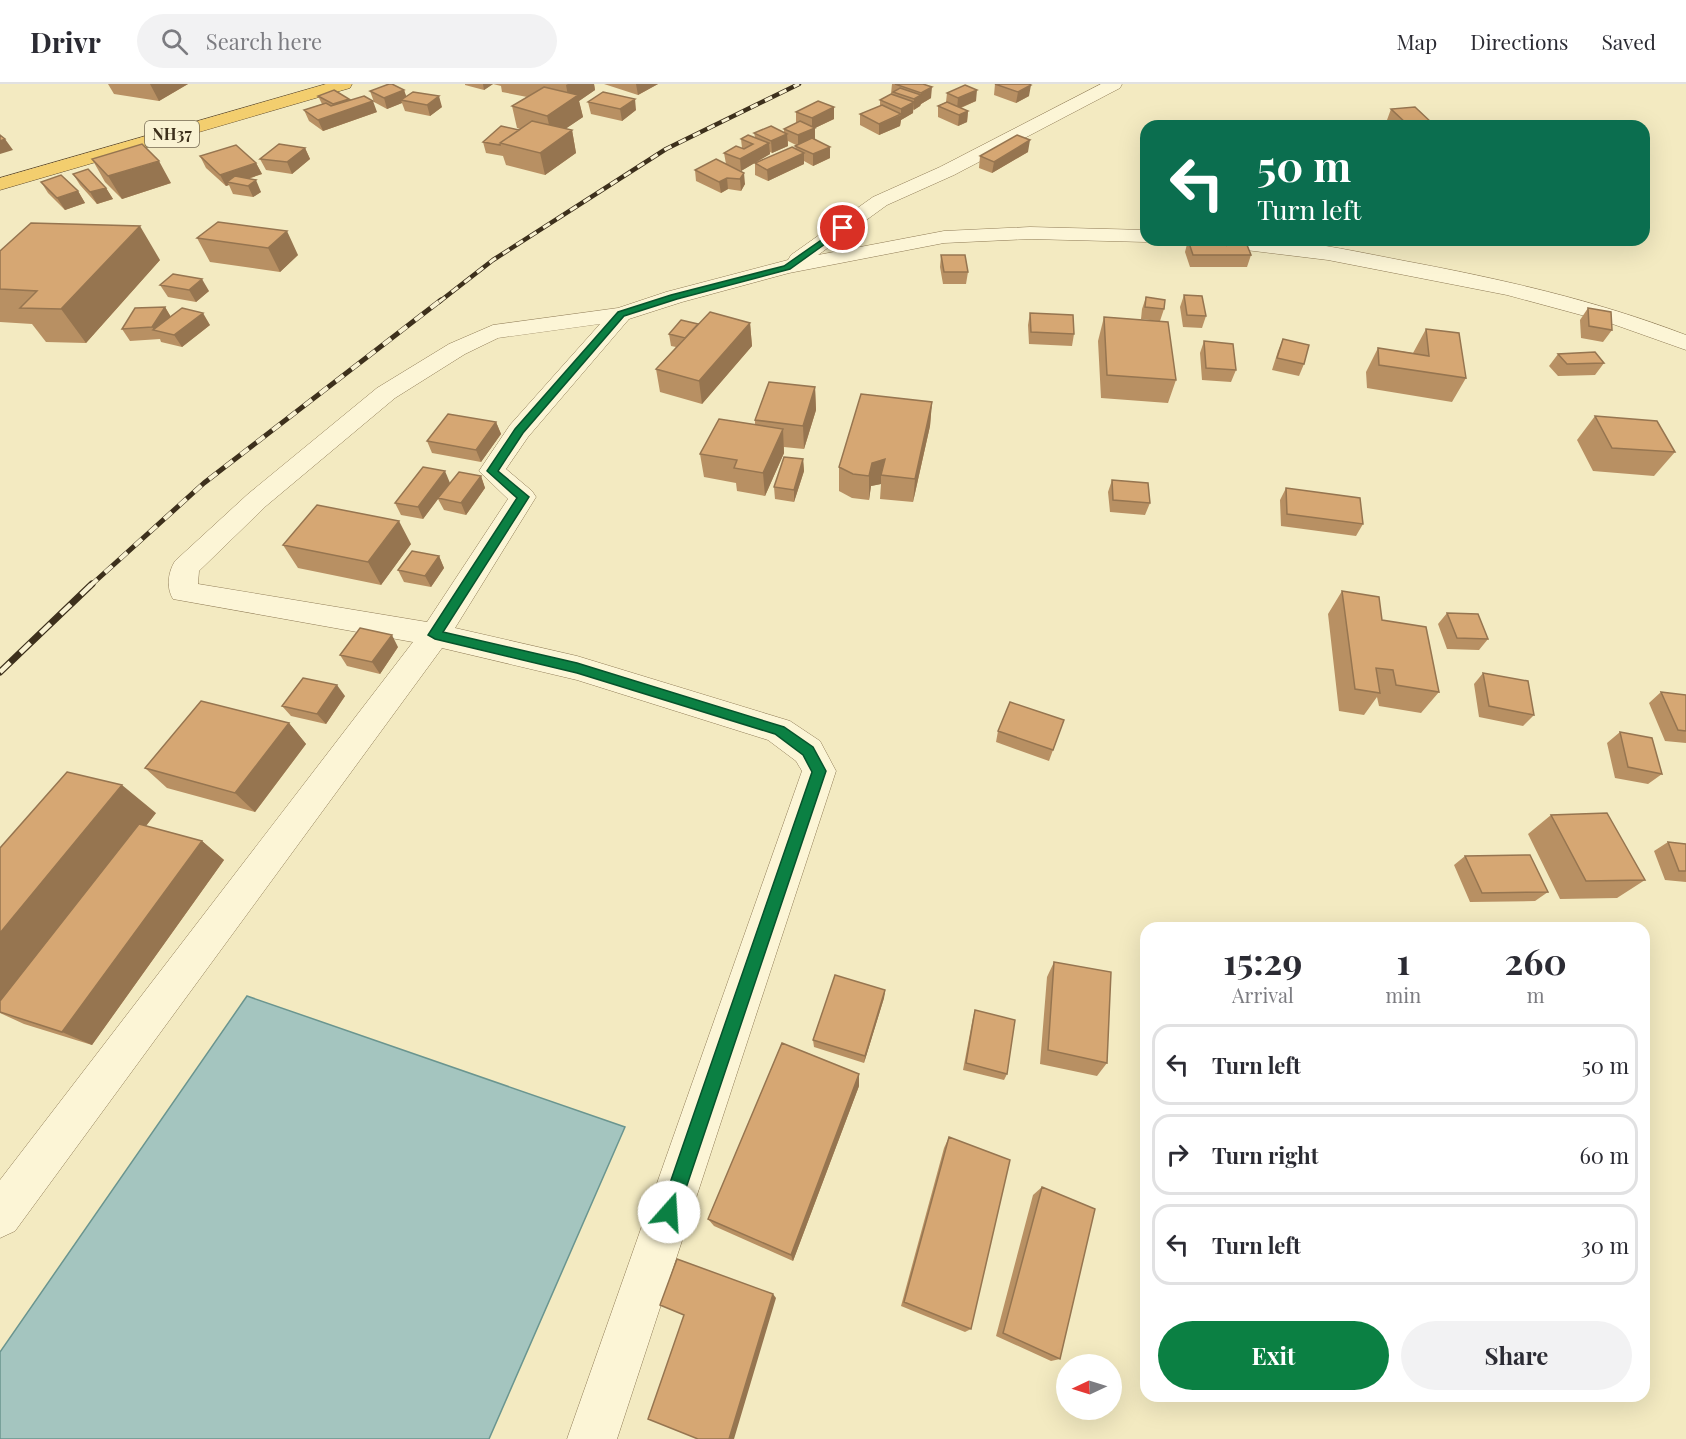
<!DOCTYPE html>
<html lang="en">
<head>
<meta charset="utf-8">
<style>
  body { margin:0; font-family:"Playfair Display",serif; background:#f2f2f3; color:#2b2b33; height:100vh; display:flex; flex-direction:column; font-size:22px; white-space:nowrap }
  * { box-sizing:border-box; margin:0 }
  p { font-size:20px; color:#7c7c81 }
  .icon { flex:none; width:33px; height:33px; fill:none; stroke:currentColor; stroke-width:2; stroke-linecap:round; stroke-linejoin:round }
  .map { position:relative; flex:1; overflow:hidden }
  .side { position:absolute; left:1140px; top:838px; width:510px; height:480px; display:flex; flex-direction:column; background:#fff; border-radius:18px; box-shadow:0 6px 24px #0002 }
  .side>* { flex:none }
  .hud { position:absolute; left:1140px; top:36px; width:510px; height:126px; border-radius:18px; box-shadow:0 6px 24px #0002; background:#0b6e4f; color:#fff; overflow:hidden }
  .needle { width:39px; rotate:266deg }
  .tools { position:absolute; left:1056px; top:1270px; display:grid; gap:12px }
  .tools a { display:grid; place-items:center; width:66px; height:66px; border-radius:50%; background:#fff; box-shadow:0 6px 24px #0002; font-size:30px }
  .pin { position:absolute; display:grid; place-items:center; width:51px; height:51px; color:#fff; margin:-26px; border:3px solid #fff; border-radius:50%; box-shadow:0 2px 6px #0007 }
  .me { position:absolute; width:66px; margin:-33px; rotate:19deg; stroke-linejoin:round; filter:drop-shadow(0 0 4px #0008) }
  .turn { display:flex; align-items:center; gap:21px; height:126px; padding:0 18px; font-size:27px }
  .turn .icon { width:78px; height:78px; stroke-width:2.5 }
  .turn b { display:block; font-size:42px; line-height:51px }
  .eta { display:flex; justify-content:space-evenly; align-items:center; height:102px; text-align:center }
  .eta b { font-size:36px; font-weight:700; line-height:42px }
  .button { display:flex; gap:12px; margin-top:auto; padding:12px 18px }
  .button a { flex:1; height:69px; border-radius:36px; background:#0b8043; color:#fff; font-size:24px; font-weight:700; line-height:69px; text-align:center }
  .button a+a { background:#f2f2f3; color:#2b2b33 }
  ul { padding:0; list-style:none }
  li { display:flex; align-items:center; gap:18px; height:81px; margin:0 12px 9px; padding:0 6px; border:3px solid #e1e1e2; border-radius:18px }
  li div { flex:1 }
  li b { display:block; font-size:22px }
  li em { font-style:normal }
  header { display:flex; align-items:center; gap:36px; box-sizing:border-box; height:84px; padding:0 30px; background:#fff; border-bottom:2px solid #e1e1e2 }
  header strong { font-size:28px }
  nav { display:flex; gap:33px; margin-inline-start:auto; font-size:21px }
  .search { width:420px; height:54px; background:#f2f2f3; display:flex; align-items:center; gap:15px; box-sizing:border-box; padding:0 21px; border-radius:33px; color:#7c7c81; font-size:22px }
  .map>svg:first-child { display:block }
  .water { fill:#a4c5bf; stroke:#6a958f; stroke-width:1.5 }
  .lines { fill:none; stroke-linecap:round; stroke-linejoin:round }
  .minor-casing { stroke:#8f7b56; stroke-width:1 }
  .trunk-casing { stroke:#5c482b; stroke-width:1 }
  .minor { fill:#fcf5d6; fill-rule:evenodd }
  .trunk { fill:#f3ce6e; fill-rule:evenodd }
  .rail-far2-casing { stroke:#3d301c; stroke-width:4.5 }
  .rail-far1-casing { stroke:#3d301c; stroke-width:5 }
  .rail-casing { stroke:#3d301c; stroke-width:7 }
  .rail-far2 { stroke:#f9f2d2; stroke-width:3; stroke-dasharray:8; stroke-linecap:butt }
  .rail-far1 { stroke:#f9f2d2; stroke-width:4; stroke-dasharray:10; stroke-linecap:butt }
  .rail { stroke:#f9f2d2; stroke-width:4.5; stroke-dasharray:14; stroke-linecap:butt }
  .wall { fill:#b89063 }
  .shaded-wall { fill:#967550 }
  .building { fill:#d6a773; stroke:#967550; stroke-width:1.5 }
  .route { fill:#0b8043; stroke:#07532c; stroke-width:1.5 }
  .labels { text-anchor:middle; stroke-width:6; stroke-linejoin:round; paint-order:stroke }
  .shield { fill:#f9f2d2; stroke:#756a53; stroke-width:1.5 }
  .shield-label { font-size:16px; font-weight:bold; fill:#3d301c }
</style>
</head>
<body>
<header>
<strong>Drivr</strong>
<div class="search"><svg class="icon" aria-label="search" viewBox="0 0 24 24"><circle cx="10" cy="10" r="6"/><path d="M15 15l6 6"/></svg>Search here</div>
<nav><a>Map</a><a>Directions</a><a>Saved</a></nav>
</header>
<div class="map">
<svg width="1686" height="1355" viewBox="0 0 1686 1355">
  <rect width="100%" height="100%" fill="#f3eac1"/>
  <path class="water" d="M247,912L625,1043L489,1355H0V1268Z"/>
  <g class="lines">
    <g class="minor-casing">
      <path id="minor" d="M1101,0H1122L1120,4L954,91L887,121L818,171L944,147L1030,143L1146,146V156H1153L1146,158L1030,155L944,159L789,189L682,218L629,235L528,353L506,385L532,407L536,413L455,544L577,572L790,637L820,657L836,687L617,1355H567L802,687L796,677L768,656L577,596L442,564L15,1147L0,1154V1096L413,558L173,515C166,504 168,488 175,477L248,410L377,304L449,260L493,241L618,224L666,208L788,176L791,171L873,113L940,83ZM600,240L510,341L479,387L508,415L427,538L198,500L199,487L266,422L395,314L465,270L498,254Z
        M1203,156C1227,156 1251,154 1275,156C1319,159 1363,169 1405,177C1501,195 1595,216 1686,251V266L1607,238L1507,211L1328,176L1213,162L1206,160Z"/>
    </g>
    <g class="trunk-casing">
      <path id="trunk" d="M326,0H352L350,4L0,106V94Z"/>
    </g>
    <use href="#minor" class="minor"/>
    <use href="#trunk" class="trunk"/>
    <g class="rail-far2-casing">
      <path id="rail-far2" d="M439,218L493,176L666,65L799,0"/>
    </g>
    <g class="rail-far1-casing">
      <path id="rail-far1" d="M90,502L204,399L441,216"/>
    </g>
    <g class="rail-casing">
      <path id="rail" d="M0,588L92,500"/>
    </g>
    <use href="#rail-far2" class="rail-far2"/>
    <use href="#rail-far1" class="rail-far1"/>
    <use href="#rail" class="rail"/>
  </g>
  <path class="wall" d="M108,0H188L159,17L114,10Z
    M465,0H594L595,6L579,17L583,33L565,45L572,46L576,69L545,91L506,81L503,72L486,69L483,58L520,45L517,44L512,22L527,13L502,8L501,2L493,0L484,6L465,1Z
    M604,0H658L638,11Z
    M892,0H923L931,14L921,20L920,22L913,26V29L901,36L900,42L879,51L860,41V30L880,22V16L891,10Z
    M995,0L1029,12L1016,19L994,11Z
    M404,6L406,13L442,23L430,32L405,27L402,19L387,25L374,18L370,7Z
    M947,9L976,17L961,24L968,27L967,38L958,42L938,33V22L946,18Z
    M318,12L349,15L350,16L377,28L323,47L309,37L304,26L322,20Z
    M588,18L636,26L622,37L591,30Z
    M834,23V35L815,44V55H814L830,74L813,82L804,77V80L768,97L755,91V79L795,65L796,61L788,57V62L772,69L770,68V70L741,87L729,82L745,100L741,107L728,105L721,109L696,97L695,86L726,80L724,69L742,64L741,55L755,53L754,49H784V45L796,39V28Z
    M1391,25L1433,40L1432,42H1392L1387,36Z
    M305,64L310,75L292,90L266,86L260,75Z
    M1028,68L992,89L979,84L980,72Z
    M200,72L256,79L262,90L248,95L261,108L253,113L233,110L229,101L226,102L206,84Z
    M92,75L171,99L122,115L105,98Z
    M73,90L106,104L113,115L97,120L80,101Z
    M41,98L78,107L85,119L65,126L48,109Z
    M218,138L298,171L280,188L210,178L197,154Z
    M1188,156H1245L1251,171L1247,183H1190L1185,168Z
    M0,167L160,176L86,259L46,258L32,240L0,238Z
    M941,171L968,188L966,200H943L940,183Z
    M160,201L209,207L196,218L168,213Z
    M1184,211L1206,232L1202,244L1183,243L1180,223Z
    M1146,213L1164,225L1160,237L1176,296L1168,319L1101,314L1098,257L1104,233L1159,237L1141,235L1142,225Z
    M165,223L171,233L210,241L182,263L161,258L160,255L130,257L122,245Z
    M1588,224L1612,246L1603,258L1581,254L1580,236Z
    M1030,229L1074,250L1072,262L1029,260L1028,241Z
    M750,239L752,262L702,320L660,308L656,285L676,263L671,262L669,250L698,240Z
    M1426,245L1466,294L1452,318L1367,304L1366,288L1378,264L1413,269Z
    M1283,255L1304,280L1299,292L1272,286L1278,267Z
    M1204,257L1236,286L1231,298L1202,296L1200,269Z
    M1558,270L1604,279L1595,291L1558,292L1549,282Z
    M815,303L816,326L804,365L784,363V369L765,412L737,407L736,399L704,393L700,370L755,341V336Z
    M932,318L930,342L913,418L880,415L881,400L871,402L869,416L852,414L839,407V383Z
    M1595,332L1675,368L1654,392L1593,387L1577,356Z
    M496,338L501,350L481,378L432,369L427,357Z
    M803,375L804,387L794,418L775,415L774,403Z
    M481,392L485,404L466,431L444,426L438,415L423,435L401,431L395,419L450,399Z
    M1112,396L1150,419L1145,431L1110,428L1108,408Z
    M1286,404L1363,440L1356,452L1281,442L1280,416Z
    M411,460L381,501L298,484L283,461Z
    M439,472L444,484L431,503L404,498L398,486Z
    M1342,507L1382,536L1439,608L1421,629L1379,622L1377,613L1364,631L1339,627L1328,530Z
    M1447,529L1488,555L1479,566L1447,565L1438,540Z
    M398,563L380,590L347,582L340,571Z
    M1483,589L1534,631L1523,642L1479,633L1474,600Z
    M1661,608L1686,611V659L1665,657L1649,619Z
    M345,612L326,640L291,632L282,622Z
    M1064,636L1049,677L996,658L998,647Z
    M289,639L306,660L255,728L167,704L145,684Z
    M1620,648L1662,690L1648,700L1615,694L1607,659Z
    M156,729L146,742L202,757L224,776L92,961L24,940L0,929V764Z
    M1551,731L1645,796L1617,814L1560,815L1528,750Z
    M1668,758L1686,760V798L1665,796L1654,767Z
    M1465,772L1548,808L1535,817L1470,818L1454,781Z
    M1054,878L1107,979L1097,992L1040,980L1047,893Z
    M885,906L884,914L864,979L814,963L813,956Z
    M975,926L1007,990L1004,996L963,986L973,933Z
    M859,990V1002L793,1177L714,1142L708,1135Z
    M949,1053L971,1245L965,1248L901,1222L944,1064Z
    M1042,1103L1060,1275L1051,1277L996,1252L1033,1111Z"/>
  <path class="shaded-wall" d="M150,0H188L159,17Z
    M483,0H493L484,6Z
    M568,0H594L595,6L579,17L583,33L552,54L547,32L569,17L566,1Z
    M636,0H658L638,11Z
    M1031,1L1029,12L1016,19L1018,8Z
    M932,3L931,14L921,20L920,22L914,26V15L921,11V9Z
    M404,6L408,17L401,16L402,19L387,25L384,14Z
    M977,6L976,17L957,25L958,14Z
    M439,12L442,23L430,32L427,21Z
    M349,15L353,24L373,17L377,28L323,47L318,36L337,29L333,20Z
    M635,15L636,26L622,37L620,25Z
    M914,18L913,29L901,36L900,42L879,51V40L901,31V25Z
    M834,23V35L815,44V55L798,63V51L812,45V34Z
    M968,27L967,38L958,42L959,31Z
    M572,46L576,69L545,91L540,69Z
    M787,50L788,62L772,69L771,57Z
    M5,55L13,66L0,70V57Z
    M1030,56L1028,68L992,89L994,78Z
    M769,59L770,70L741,87L740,75Z
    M830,63V74L813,82V70Z
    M305,64L310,75L292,90L287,78Z
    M804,69V80L768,97L767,86Z
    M159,77L171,99L122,115L108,92Z
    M256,79L262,90L234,99L227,98L229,101L226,102L220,91Z
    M744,89L745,100L741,107L740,95Z
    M727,94L728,105L721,109L719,98Z
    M256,96L261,108L253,113L248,102Z
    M106,104L113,115L97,120L90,108Z
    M78,107L85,119L65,126L57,114Z
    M140,142L160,176L86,259L61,225Z
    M287,147L298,171L280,188L268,164Z
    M202,195L209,207L196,218L189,206Z
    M165,223L172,235L154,246L152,243Z
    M203,229L210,241L182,263L174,251Z
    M750,239L752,262L702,320L699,297Z
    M815,303L816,326L804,365L803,342Z
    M932,318L930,342L913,418L915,395Z
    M496,338L501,350L481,378L476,366Z
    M783,345L784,369L765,412L763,389Z
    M803,375L804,387L794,418V406Z
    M885,375L881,391V400L871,402L869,416V392L872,379Z
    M445,387L450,399L423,435L418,423Z
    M481,392L485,404L466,431L461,419Z
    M399,437L411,460L381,501L368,478Z
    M439,472L444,484L431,503L425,492Z
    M392,551L398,563L380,590L372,578Z
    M337,601L345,612L326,640L317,630Z
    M289,639L306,660L255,728L235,709Z
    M122,701L156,729L0,928V849Z
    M202,757L224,776L92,961L62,948Z
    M885,906L884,914L864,979L865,972Z
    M859,990V1002L793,1177L791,1171Z
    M773,1210L776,1214L734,1355H729Z"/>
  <path class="building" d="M389,0H392L404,6L384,14L370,7Z
    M895,0H923L932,3L921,9Z
    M995,0H1029L1031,1L1018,8Z
    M965,1L977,6L958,14L947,9Z
    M544,3L578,11L547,32L512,22Z
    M900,4L921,11L914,15L893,8Z
    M334,6L349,15L333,20L318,12Z
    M413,8L439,12L427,21L401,16Z
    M603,8L635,15L620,25L588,18Z
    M891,10L914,18L901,25L880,16Z
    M364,12L373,17L318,36L304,26L326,19L331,22Z
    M818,17L834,23L812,34L796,28Z
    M947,18L968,27L959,31L938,22Z
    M882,21L901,30L879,40L860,30Z
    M1415,23L1433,40H1407L1391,25Z
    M532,37L572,46L540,69L500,59Z
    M800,37L815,44L798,51L784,45Z
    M501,42L519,46L500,59V61L483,58Z
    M771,42L787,50L771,57L754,49Z
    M0,51L5,55L0,57Z
    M748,51L769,59L740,75L724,69L736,62L744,65L753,60L741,55Z
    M1017,51L1030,56L994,78L980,72Z
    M812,54L830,63L813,70L795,62Z
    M142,60L159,77L108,92L92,75Z
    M279,60L305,64L287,78L260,75Z
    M236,61L256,79L220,91L200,72Z
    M792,63L804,69L767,86L755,79Z
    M716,75L744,89L740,95L727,94L719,98L695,86Z
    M88,85L106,104L90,108L73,90Z
    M61,91L78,107L57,114L41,98Z
    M235,92L256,96L248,102L227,98Z
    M218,138L287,147L268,164L197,154Z
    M31,139L140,142L61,225L20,224L37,207L0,205V167Z
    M1188,156H1224L1227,162L1225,156H1245L1251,171H1193Z
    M941,171H965L968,188H944Z
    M173,190L202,195L189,206L160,201Z
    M1184,211L1202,212L1206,232L1187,231Z
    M1146,213L1165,216L1164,225L1145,223Z
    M165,223L152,243L122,245L135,224Z
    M182,224L203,229L174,251L153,246Z
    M1588,224L1611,228L1612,246L1589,242Z
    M710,228L750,239L699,297L656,285Z
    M1030,229L1073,231L1074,250L1031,248Z
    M1104,233L1168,238L1176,296L1107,291Z
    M681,236L698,240L685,254L669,250Z
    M1426,245L1459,249L1466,294L1379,281L1378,264L1429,272Z
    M1283,255L1309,261L1304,280L1277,274Z
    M1204,257L1233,260L1236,286L1206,284Z
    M1595,268L1604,279L1567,280L1558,270Z
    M769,298L815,303L803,342L755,336Z
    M861,310L932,318L915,395L881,391L885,375L872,379L869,392L853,390L839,383Z
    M448,330L496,338L476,366L427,357Z
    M1595,332L1657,337L1675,368L1612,364Z
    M719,335L783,345L763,389L734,384L737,376L700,370Z
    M784,373L803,375L794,406L774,403Z
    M423,383L445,387L418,423L395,419Z
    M459,388L481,392L461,419L438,414Z
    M1112,396L1148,399L1150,419L1113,416Z
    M1286,404L1360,414L1363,440L1287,430Z
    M317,421L399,437L368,478L283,461Z
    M412,467L439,472L425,492L398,486Z
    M1342,507L1379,513L1382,536L1426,543L1439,608L1396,601L1393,586L1376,584L1380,609L1355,605Z
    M1447,529L1478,530L1488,555L1457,554Z
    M360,544L392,551L372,578L340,571Z
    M1483,589L1528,597L1534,631L1489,622Z
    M303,594L337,601L317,630L282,622Z
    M1661,608L1686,611V647L1678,646Z
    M201,617L289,639L235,709L145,684Z
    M1010,618L1064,636L1053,666L998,647Z
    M1620,648L1652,654L1662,690L1628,683Z
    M67,688L122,701L0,849V764Z
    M1607,729L1645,796L1586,797L1551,731Z
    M139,740L202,757L62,948L0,928V917Z
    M1668,758L1686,760V787H1679Z
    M1530,771L1548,808L1482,809L1465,772Z
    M1054,878L1111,888L1107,979L1048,966Z
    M835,891L885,906L865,972L813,956Z
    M975,926L1015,936L1007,990L966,979Z
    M782,959L859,990L791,1171L708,1135Z
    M949,1053L1010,1076L971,1245L904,1218Z
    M1042,1103L1095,1125L1060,1275L1003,1249Z
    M677,1175L773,1210L729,1355H698L648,1335L684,1231L660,1221Z"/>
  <path class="route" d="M843,141L847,144L846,145L790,185L677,215L624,232L523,349L498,387L529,413L443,548L577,579L784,643L813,663L826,687L678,1128L676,1134L669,1137L663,1134L660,1128L812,688L803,671L775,650L577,589L435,555L428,551L517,414L487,387L515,345L618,228L671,211L784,182Z"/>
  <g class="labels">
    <rect class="shield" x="145" y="37" width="54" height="26" rx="4.5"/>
    <g class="shield-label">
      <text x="172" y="56">NH37</text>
    </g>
  </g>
</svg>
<div class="tools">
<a><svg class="needle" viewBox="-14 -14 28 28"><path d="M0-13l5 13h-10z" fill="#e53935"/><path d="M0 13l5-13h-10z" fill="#7c7c81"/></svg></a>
</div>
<div class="pin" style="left:843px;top:144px;background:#d93025"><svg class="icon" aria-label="arrive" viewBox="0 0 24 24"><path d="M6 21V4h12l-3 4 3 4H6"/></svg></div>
<svg class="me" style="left:669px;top:1128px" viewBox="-20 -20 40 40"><circle r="19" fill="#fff"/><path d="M0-13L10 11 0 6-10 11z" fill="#0b8043"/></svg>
<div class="hud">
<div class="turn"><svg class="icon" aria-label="left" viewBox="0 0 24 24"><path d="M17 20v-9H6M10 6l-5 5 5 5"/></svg><div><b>50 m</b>Turn left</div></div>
</div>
<section class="side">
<div class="eta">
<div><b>15:29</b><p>Arrival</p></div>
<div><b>1</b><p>min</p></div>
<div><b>260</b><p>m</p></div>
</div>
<ul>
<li><svg class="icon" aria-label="left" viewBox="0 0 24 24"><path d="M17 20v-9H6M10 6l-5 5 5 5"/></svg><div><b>Turn left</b></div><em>50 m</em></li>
<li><svg class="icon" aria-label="right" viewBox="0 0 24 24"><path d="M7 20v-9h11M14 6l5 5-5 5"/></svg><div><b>Turn right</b></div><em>60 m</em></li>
<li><svg class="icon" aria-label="left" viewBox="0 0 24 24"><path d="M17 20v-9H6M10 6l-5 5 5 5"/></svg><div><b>Turn left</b></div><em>30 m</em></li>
</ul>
<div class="button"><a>Exit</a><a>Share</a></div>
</section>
</div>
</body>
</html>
